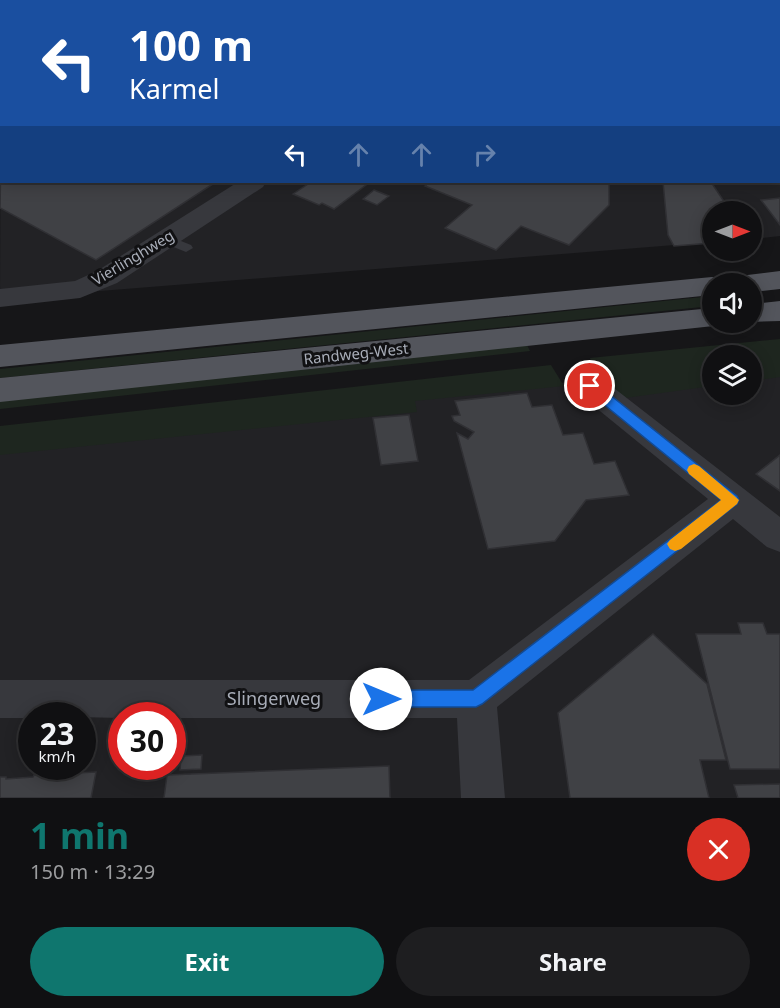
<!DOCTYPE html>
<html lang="en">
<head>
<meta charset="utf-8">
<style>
  body { margin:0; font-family:"Noto Sans",sans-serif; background:#1e1e20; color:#f1f3f6; height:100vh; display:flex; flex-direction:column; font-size:22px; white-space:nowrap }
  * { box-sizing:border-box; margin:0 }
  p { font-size:20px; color:#9c9d9f }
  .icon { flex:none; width:33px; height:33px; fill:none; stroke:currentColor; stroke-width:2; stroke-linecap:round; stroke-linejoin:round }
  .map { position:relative; height:798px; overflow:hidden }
  .panel { display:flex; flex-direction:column; background:#101012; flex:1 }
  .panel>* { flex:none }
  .guide { position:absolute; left:0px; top:0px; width:780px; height:183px; box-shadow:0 3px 15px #0003,0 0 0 2px #303032; background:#1a4fa0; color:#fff; overflow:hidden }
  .needle { width:39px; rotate:90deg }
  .tools { position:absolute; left:702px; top:201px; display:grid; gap:12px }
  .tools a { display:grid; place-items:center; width:60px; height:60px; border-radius:50%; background:#101012; box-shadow:0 3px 15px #0003,0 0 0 2px #303032; font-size:30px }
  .speed { position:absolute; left:18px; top:702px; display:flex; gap:12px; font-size:30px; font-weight:700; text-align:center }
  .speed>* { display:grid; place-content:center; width:78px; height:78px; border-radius:50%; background:#101012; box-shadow:0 3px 15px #0003,0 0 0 2px #303032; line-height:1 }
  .speed small { font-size:15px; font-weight:400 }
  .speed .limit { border:9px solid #d22; background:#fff; color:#111 }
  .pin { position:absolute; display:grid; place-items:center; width:51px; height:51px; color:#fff; margin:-26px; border:3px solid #fff; border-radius:50%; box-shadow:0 2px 6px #0007 }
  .me { position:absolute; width:66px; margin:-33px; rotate:90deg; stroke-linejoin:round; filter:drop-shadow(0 0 4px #0008) }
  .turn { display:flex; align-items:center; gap:21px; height:126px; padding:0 30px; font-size:27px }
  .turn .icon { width:78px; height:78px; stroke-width:2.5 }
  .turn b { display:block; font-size:42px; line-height:51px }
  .lanes { display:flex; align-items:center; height:57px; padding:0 30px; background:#0003; justify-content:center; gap:30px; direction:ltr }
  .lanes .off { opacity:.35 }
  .round { display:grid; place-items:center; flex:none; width:63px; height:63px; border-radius:32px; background:#1e1e20 }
  .overview { display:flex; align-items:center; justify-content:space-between; height:102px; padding:0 30px }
  h1 { font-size:36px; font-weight:700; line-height:45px; color:#0f766e }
  .primary-button { display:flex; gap:12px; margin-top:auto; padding:12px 30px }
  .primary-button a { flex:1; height:69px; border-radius:36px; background:#0f766e; color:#fff; font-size:24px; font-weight:700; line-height:69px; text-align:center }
  .primary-button a+a { background:#1e1e20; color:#f1f3f6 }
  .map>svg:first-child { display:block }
  .built { fill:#222225; fill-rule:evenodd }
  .green { fill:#1e261f }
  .building { fill:#404145; stroke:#303034; stroke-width:1.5 }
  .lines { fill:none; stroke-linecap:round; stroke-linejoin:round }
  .lane { fill:#37383d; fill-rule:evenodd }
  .street { fill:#37383d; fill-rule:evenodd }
  .primary { fill:#53555c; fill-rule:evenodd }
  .route { fill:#1a73e8; stroke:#114b97; stroke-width:1.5 }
  .slow { fill:#f59e0b }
  .labels { text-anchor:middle; stroke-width:6; stroke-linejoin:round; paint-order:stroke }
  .street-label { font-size:15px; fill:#a8adb8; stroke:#111113 }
  .near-street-label { font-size:18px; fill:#a8adb8; stroke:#111113 }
</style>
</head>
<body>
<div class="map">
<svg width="780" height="798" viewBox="0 0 780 798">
  <rect width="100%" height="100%" fill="#161618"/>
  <path class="built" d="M60,0H780V236L752,239V212H712V242L0,299L1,26L2,182H778V2L57,1Z
    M780,358V798H0V445L712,366V394H752V362ZM32,716H82V766H32ZM122,716H172V766H122Z"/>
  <path class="green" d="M712,296V306L0,378V369Z
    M524,339L530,351L0,409V395Z
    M780,339V377L752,381V356H712V386L618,399L598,380L590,358Z
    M551,365L564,386L415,401L417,412L0,455V426Z"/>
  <path class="building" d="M138,0H194L199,2H135Z
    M321,0H378L377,2Z
    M393,0H492L390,2Z
    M568,0H658L664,2H566Z
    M2,95V182H216L96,260L0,208Z
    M311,182H370L334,209L322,203L319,205L293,194Z
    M430,182H609V205L569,245L521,226L496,250L445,228L472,205L425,186Z
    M663,182H711L731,212H712V243L674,246L668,235Z
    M374,190L389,196L377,205L363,199Z
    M780,198V225L761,200Z
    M527,393L532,407L552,405L563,435L583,433L594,464L615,461L629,495L586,500L555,541L488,549L457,433L468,439L474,432L454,421L452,416L460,415L455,401Z
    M409,415L418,461L381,465L373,418Z
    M780,455V491L756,474Z
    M738,623H763L767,634H780V769H730L696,634H741Z
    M653,634L707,684L726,760H700L709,798H570L558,713Z
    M202,755L201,769L180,770L181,756Z
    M389,766L390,798H164L167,775Z
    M96,772L91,798H0V777H6V779L33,777L34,775Z
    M780,784V798H738L734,785Z"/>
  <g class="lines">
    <path class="lane" d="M166,235L191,245L193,248L186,252L161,242L159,239Z"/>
    <path class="street" d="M517,0H537L516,2Z
      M727,0H750L751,2H728Z
      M778,5H780V17H778Z
      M778,125H780V139H778Z
      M238,182H266L263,187L117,283L80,298L0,307V289L75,281L97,271Z
      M590,375L601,378L780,517V552L767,547L733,519L497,707L505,798H461L457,718H172V716H122V718L32,716V718H0V680H469L708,499L579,394L574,386L579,378Z"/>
    <path class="primary" d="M780,271V289L752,292V284H727L731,277Z
      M712,277L722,279L725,284H712V295L0,367V345Z
      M780,301V321L747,322H752V304Z
      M712,308V322H724L723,325L0,402V378Z"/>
  </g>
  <path class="route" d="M590,381L595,383L737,496L739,500L737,504L482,704L476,707H381L374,704L372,699L374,693L381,690H473L721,500L585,389L583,386L585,383Z"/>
  <path class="slow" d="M694,464L699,466L739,500L737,504L681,549L675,551L670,549L667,544L670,540L721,500L689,474L687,470L689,466Z"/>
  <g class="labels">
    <g class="street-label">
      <text transform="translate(133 258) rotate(-31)" y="5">Vierlinghweg</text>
      <text transform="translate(356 354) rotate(-6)" y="5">Randweg-West</text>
    </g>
    <g class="near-street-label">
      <text x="274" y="705">Slingerweg</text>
    </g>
  </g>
</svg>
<div class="tools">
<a><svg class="needle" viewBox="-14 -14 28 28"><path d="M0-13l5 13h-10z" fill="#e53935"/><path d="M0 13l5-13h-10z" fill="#9c9d9f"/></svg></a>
<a><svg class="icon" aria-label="sound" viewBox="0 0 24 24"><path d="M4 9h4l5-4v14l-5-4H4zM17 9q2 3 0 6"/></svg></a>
<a><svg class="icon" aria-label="layers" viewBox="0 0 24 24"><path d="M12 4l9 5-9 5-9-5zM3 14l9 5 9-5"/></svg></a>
</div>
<div class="speed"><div>23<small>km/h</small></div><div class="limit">30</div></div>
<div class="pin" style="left:590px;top:386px;background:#d93025"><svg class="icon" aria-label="arrive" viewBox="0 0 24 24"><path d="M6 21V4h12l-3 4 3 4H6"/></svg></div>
<svg class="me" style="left:381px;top:699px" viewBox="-20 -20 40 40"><circle r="19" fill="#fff"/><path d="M0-13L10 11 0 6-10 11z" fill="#1a73e8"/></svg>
<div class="guide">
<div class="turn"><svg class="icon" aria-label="left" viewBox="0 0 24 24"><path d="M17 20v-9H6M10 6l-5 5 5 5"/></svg><div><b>100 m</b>Karmel</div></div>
<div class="lanes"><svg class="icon" aria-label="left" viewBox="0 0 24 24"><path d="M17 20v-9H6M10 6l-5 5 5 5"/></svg><svg class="icon off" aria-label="ahead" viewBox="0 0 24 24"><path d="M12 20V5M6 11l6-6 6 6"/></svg><svg class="icon off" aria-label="ahead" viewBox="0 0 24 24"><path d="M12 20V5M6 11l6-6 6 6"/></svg><svg class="icon off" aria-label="right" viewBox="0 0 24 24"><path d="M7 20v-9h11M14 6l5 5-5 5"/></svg></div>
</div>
</div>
<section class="panel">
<div class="overview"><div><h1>1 min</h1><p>150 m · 13:29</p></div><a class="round" style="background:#d93025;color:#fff"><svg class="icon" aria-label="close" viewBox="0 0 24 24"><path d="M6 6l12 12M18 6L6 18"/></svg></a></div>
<div class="primary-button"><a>Exit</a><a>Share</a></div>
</section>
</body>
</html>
